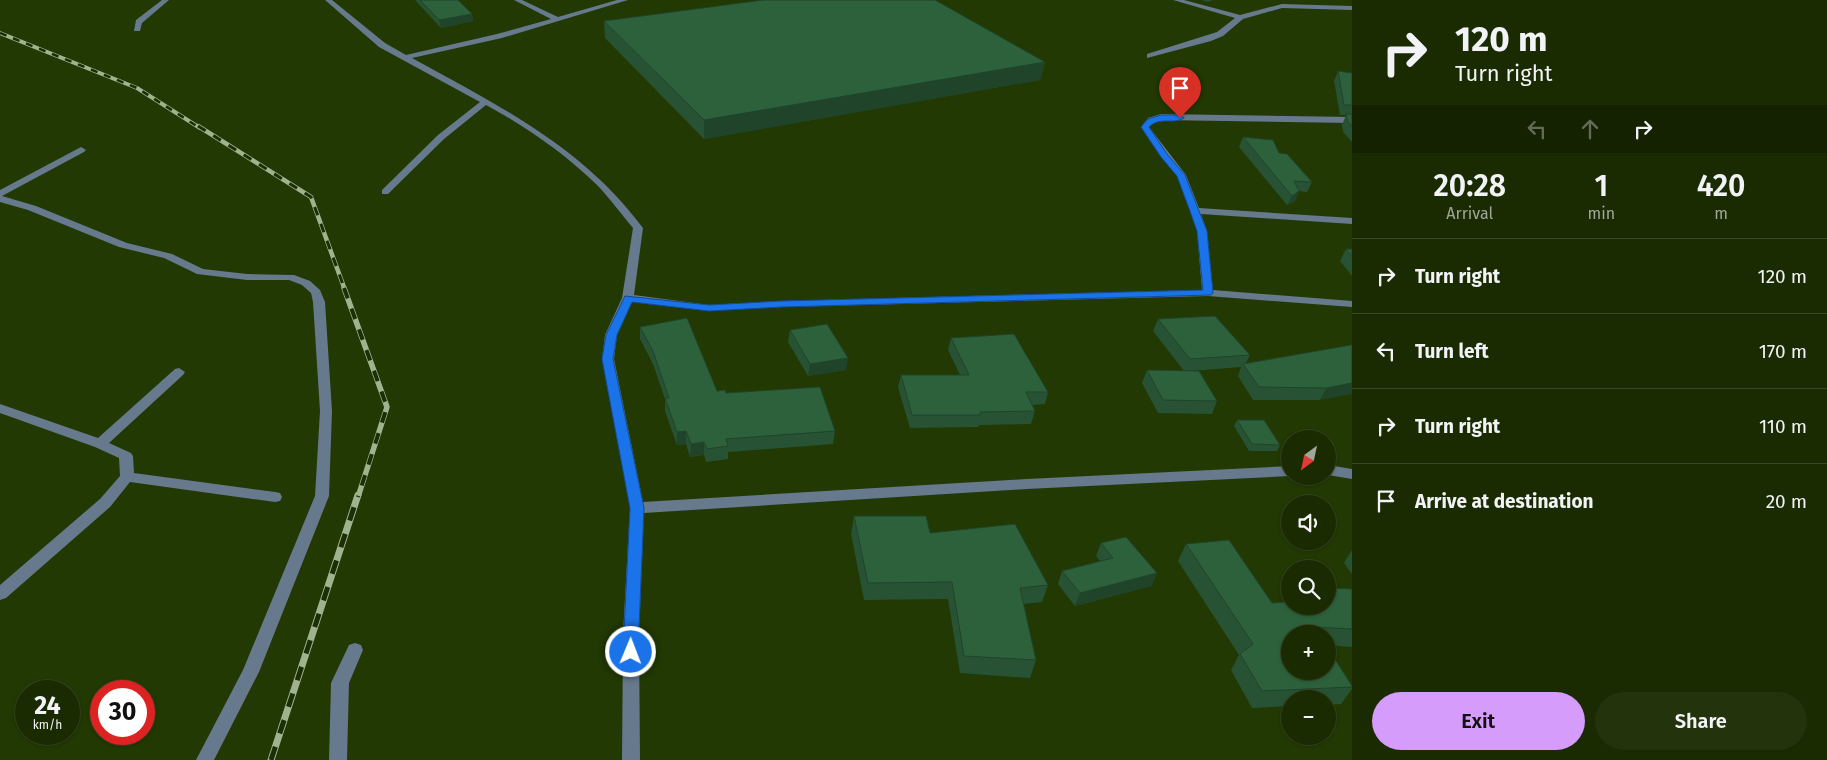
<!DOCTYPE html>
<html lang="en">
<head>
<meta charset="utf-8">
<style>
  body { margin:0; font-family:"Fira Sans",sans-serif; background:#23330c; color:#f1f3f6; height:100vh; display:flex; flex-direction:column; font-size:19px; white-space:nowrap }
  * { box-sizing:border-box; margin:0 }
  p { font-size:16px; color:#9fa799 }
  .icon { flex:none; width:28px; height:28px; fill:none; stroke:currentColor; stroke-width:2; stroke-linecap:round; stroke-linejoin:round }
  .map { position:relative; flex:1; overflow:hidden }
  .sheet { display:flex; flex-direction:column; background:#1a2b02; width:475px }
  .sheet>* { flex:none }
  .top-card { background:#1a2b02; color:#f1f3f6; overflow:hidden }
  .needle { width:32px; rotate:213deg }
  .fabs { position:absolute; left:1281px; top:430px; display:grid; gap:10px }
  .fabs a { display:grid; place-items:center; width:55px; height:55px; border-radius:50%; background:#1a2b02; box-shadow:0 1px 4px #0004,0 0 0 1px #384724; font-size:25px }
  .speed { position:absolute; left:15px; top:680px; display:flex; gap:10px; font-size:25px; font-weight:700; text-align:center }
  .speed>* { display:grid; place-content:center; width:65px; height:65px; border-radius:50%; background:#1a2b02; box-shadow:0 1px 4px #0004,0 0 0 1px #384724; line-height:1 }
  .speed small { font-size:12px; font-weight:400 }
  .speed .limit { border:8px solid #d22; background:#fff; color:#111 }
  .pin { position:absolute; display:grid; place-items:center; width:42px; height:42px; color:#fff; margin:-51px -21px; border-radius:50% 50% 50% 0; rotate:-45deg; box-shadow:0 0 5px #0007 }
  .pin .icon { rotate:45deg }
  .me { position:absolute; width:55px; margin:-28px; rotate:1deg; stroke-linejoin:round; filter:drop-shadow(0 0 4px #0008) }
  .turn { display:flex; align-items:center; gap:18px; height:105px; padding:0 20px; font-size:22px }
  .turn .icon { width:65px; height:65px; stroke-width:2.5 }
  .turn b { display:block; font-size:35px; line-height:42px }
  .lanes { display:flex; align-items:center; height:48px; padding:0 20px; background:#0003; justify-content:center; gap:25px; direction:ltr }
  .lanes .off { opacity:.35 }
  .eta { display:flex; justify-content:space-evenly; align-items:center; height:85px; text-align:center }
  .eta b { font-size:30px; font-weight:600; line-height:35px }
  .button { display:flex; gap:10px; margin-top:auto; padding:10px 20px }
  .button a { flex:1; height:58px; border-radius:30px; background:#d59cfb; color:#111; font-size:20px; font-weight:600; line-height:58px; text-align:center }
  .button a+a { background:#23330c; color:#f1f3f6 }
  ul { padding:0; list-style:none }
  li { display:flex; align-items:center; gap:15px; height:75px; padding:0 20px; border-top:1px solid #384724 }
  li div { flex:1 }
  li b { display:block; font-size:19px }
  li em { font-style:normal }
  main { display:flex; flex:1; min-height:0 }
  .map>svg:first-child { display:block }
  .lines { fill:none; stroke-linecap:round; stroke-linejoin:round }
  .minor { fill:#67798c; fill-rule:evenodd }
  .rail-far3-casing { stroke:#a1b38e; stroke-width:4 }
  .rail-far2-casing { stroke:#a1b38e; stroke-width:4.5 }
  .rail-far1-casing { stroke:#a1b38e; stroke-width:5.5 }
  .rail-casing { stroke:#a1b38e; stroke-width:7 }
  .rail-far3 { stroke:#1b2e06; stroke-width:2.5; stroke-dasharray:7; stroke-linecap:butt }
  .rail-far2 { stroke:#1b2e06; stroke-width:3; stroke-dasharray:9; stroke-linecap:butt }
  .rail-far1 { stroke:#1b2e06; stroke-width:4; stroke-dasharray:11; stroke-linecap:butt }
  .rail { stroke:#1b2e06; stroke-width:5; stroke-dasharray:14; stroke-linecap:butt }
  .wall { fill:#275334 }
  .shaded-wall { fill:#20442a }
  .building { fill:#2d613c; stroke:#20442a }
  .route { fill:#1a73e8; stroke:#114b97 }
</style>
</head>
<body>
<main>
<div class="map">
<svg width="1352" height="760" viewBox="0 0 1352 760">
  <rect width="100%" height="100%" fill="#223903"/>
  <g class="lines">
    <path class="minor" d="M162,0H169L142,23L140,31H134L136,20Z
      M325,0H332L385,43L406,55L497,34L551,19L514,0H522L558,17L617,0H628L502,38L412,58C499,106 582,146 643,228L634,295L709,305L782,301L1202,290L1197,231L1190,211L1177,176L1161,157L1141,127L1148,118L1161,114L1352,117V123L1162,120L1154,122L1149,127L1186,175L1199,208L1352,218V224L1201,214L1207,231L1213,290L1352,301V307L1208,296L782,307L709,311L632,302L617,335L614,359L643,502L1027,479L1290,466V476L1027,489L644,513L639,634L640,760H622L623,634L630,508L602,359L605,335L622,298L633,228C621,214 609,197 596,184C564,153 525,126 486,105L444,139L388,194H382V190L438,135L480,102L379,47Z
      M1173,0H1184L1240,15L1282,4L1352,6V10L1282,8L1243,19L1223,36L1211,41L1147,58V54L1217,32L1235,18Z
      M81,147L86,150L84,152L2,196L36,206L127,243L172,254L203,269L247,274L294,275L310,281L320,290L325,302L332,411L329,496L259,672L214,760H196L243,670L315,496L320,411L313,302L311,293L302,285L289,280H247L197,274L164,258L119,247L28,210L0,202V190Z
      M179,368L185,372L183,375L109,443L131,453L133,456L134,473L275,492L280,493L282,497L280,501L275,502L130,482L110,507L6,598L0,600V585L100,499L120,476L119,458L95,447L0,413V404L98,438L175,369Z
      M1328,465L1352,469V479L1328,475Z
      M355,643L361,645L363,650L349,683L347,760H329L331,683L349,645Z"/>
    <g class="rail-far3-casing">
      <path id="rail-far3" d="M0,33L137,88L200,128"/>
    </g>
    <g class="rail-far2-casing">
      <path id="rail-far2" d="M198,126L311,197L345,290"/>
    </g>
    <g class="rail-far1-casing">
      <path id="rail-far1" d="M344,288L387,407L358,497"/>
    </g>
    <g class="rail-casing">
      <path id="rail" d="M271,760L358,495"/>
    </g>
    <use href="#rail-far3" class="rail-far3"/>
    <use href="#rail-far2" class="rail-far2"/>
    <use href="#rail-far1" class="rail-far1"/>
    <use href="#rail" class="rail"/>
  </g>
  <path class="wall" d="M415,0H458L472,14L473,21L441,28Z
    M1201,0H1213L1208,2Z
    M604,21L1045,62L1040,80L704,139L605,38Z
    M1338,71L1352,73V142L1343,132L1342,125L1346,115H1340L1334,81Z
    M1243,137L1279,153L1312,182L1307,192L1299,191L1295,201L1287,205L1239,147Z
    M1346,249H1352V276L1340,261Z
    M1158,319L1250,355L1246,363L1351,345L1320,400H1253L1238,376L1241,367L1191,371L1217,401L1212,414L1158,413L1142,383L1147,370L1184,371L1153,331Z
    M640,327L717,391L726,393L835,431L833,444L728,452V459L706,462L704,455L690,457L686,444L677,445L665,411V399L653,364L640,339Z
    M790,330L846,370L808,376L788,342Z
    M951,338L1048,392L1045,404L1032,405L1035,411L1031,424L979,425L978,427L910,428L898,387L901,375H960L948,350Z
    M1237,420L1280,445L1277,451H1249L1234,426Z
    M854,516L930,533L1048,585L1042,602L1023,604L1036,660L1030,678L960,673L948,599L864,600L851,534Z
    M1101,543L1157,573L1151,586L1075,606L1058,584L1062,571L1100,561L1096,556Z
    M1186,544L1272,603L1328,606L1352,589V647L1328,645V634H1290L1352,686V689L1341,704L1328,705V699H1290V706L1252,708L1231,670L1239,655L1178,561Z
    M1352,550V574L1344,563Z"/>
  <path class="shaded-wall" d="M472,14L473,21L441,28L439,20Z
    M1045,62L1040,80L704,139V120Z
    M1299,191L1295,201L1287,205L1292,196Z
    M848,358L846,370L808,376L810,364Z
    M1352,383V394L1320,400L1327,388Z
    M686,431V444L677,445V432Z
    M704,442V455L690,457L691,444Z
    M1157,573L1151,586L1075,606L1080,593Z"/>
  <path class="building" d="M420,0H458L472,14L439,20Z
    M763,0H935L1045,62L704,120L604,21Z
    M1338,71L1352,73V105H1344Z
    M1346,114H1352V127L1348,122Z
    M1243,137L1273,140L1279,153L1287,154L1312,182L1294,181L1299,191L1292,196Z
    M1346,249H1352V257Z
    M1215,316L1250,355L1190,359L1158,319Z
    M687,318L717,391L725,390L726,393L820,387L835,431L726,439L728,446L707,449L704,442L691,444L686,431L677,432L665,398H669L653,351L640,327Z
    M827,324L848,358L810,364L790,330Z
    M1014,334L1048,392H1026L1035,411L980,412L981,415H912L901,375H969L951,338Z
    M1351,345H1352V383L1327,388L1259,387L1243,364Z
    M1147,370L1199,371L1217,401L1163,400Z
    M1237,420H1264L1280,445L1252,444Z
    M854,516H926L930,533L1015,524L1048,585L1020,588L1036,660L964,656L952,582L868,583Z
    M1126,537L1157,573L1080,593L1062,571L1113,558L1101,543Z
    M1229,540L1272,603L1290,602V606H1328V588L1352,589V629L1314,627L1318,634H1290V671H1328V648L1352,686V687L1262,691L1240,654L1253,644L1186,544Z"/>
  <path class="route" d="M1161,115H1180L1184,118C1173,125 1160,116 1149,127L1167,154L1185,175L1199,211L1207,231L1213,293L1211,295L782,307L709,311L632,302L617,335L613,359L644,508L638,652L636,656L631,658L626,656L623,652L630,508L602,359L606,335L625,296L709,305L782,301L1203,290L1197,231L1190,211L1177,176L1161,157L1141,127L1148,119Z"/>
</svg>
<div class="fabs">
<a><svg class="needle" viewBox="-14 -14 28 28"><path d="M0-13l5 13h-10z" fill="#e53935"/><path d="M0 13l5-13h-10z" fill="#9fa799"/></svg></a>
<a><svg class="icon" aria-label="sound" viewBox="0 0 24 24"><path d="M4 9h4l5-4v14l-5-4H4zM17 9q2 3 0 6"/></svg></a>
<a><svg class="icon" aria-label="search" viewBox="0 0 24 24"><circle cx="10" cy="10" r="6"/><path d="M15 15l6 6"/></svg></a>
<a>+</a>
<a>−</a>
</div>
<div class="speed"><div>24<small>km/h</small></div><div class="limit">30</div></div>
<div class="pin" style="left:1180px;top:118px;background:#d93025"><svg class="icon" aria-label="arrive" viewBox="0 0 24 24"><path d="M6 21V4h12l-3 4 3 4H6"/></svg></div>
<svg class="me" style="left:631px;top:652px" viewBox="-20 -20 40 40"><circle r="17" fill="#1a73e8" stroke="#fff" stroke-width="3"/><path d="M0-11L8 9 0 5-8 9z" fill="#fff"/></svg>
</div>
<section class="sheet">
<div class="top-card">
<div class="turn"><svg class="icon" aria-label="right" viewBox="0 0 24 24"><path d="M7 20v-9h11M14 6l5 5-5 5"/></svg><div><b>120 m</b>Turn right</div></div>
<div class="lanes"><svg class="icon off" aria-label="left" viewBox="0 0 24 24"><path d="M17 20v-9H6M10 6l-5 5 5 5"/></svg><svg class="icon off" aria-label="ahead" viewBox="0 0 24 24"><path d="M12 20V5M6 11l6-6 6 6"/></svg><svg class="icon" aria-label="right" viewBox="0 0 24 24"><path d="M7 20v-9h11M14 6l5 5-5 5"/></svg></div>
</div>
<div class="eta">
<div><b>20:28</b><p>Arrival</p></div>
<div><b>1</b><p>min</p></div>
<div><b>420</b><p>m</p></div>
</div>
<ul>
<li><svg class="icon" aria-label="right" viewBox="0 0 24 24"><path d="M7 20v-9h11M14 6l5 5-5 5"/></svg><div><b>Turn right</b></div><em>120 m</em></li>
<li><svg class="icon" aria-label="left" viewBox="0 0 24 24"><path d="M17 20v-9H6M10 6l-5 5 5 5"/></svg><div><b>Turn left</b></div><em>170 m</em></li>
<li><svg class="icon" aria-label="right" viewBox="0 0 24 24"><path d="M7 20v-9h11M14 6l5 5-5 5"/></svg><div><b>Turn right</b></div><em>110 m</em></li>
<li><svg class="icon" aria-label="arrive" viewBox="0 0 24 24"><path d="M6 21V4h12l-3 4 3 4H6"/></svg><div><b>Arrive at destination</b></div><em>20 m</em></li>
</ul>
<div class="button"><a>Exit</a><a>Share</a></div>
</section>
</main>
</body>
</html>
